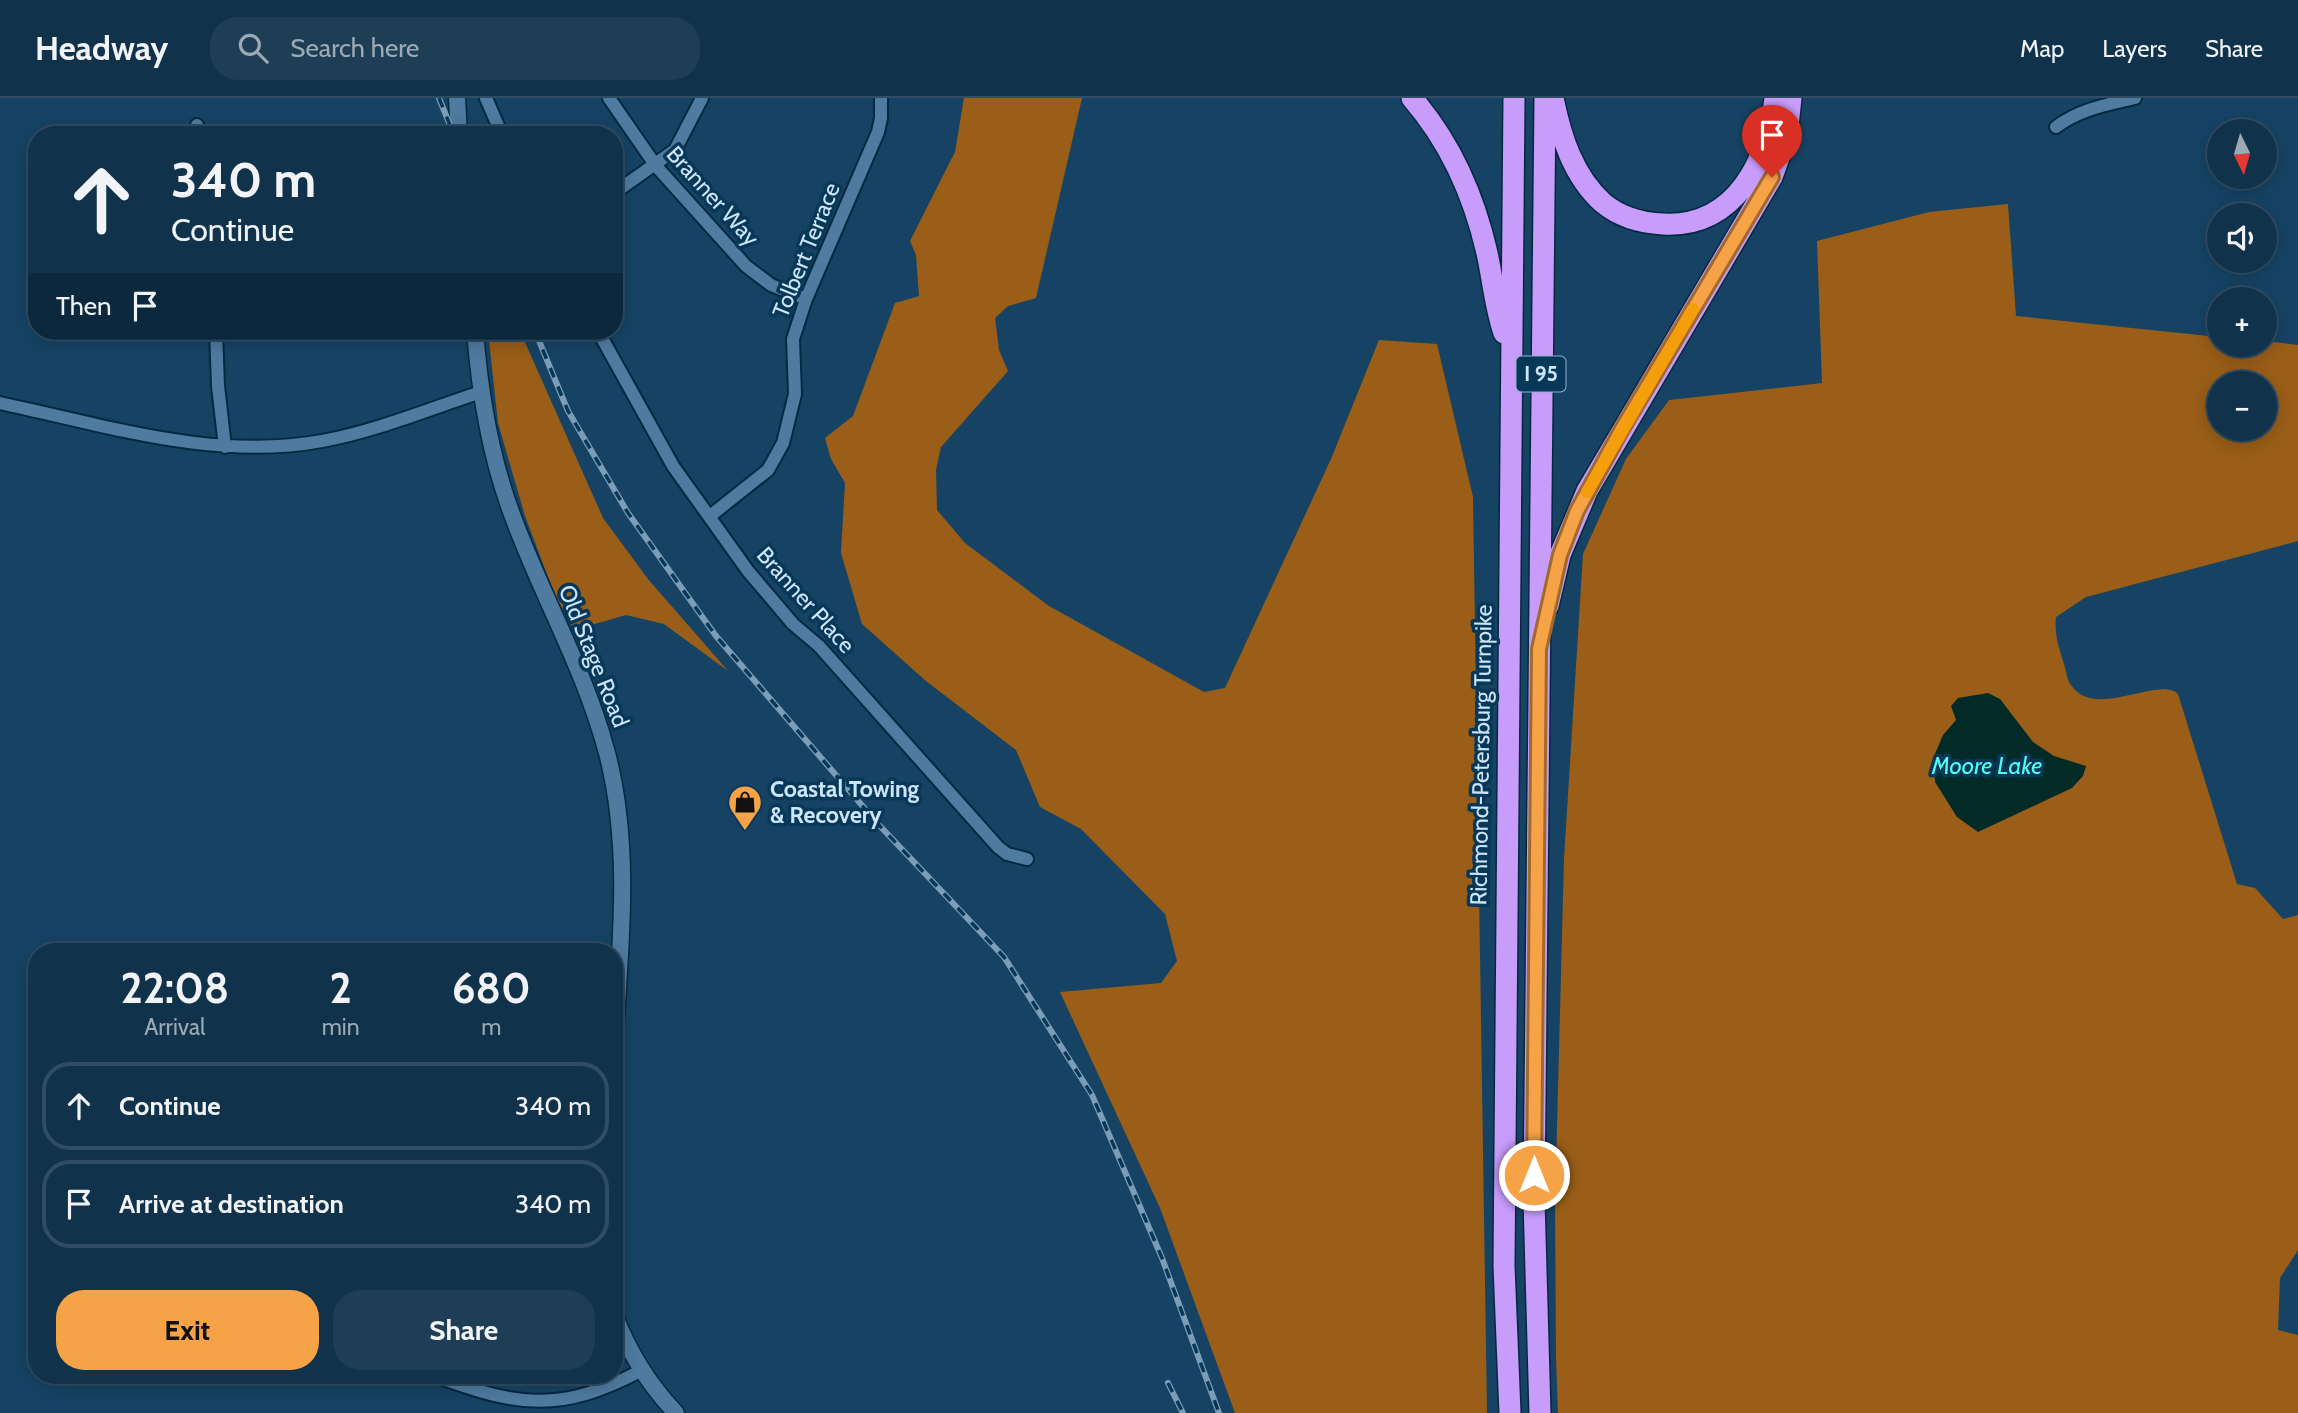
<!DOCTYPE html>
<html lang="en">
<head>
<meta charset="utf-8">
<style>
  body { margin:0; font-family:Cabin,sans-serif; background:#1e3e55; color:#f1f3f6; height:100vh; display:flex; flex-direction:column; font-size:26px; white-space:nowrap }
  * { box-sizing:border-box; margin:0 }
  p { font-size:23px; color:#9caab5 }
  .icon { flex:none; width:38px; height:38px; fill:none; stroke:currentColor; stroke-width:2; stroke-linecap:round; stroke-linejoin:round }
  .map { position:relative; flex:1; overflow:hidden }
  .side { position:absolute; left:28px; top:845px; width:595px; height:441px; display:flex; flex-direction:column; background:#10324b; border-radius:28px; box-shadow:0 4px 18px #0003,0 0 0 2px #304d63 }
  .side>* { flex:none }
  .hud { position:absolute; left:28px; top:28px; width:595px; height:214px; border-radius:28px; box-shadow:0 4px 18px #0003,0 0 0 2px #304d63; background:#10324b; color:#f1f3f6; overflow:hidden }
  .needle { width:46px; rotate:175deg }
  .tools { position:absolute; left:2207px; top:21px; display:grid; gap:14px }
  .tools a { display:grid; place-items:center; width:70px; height:70px; border-radius:50%; background:#10324b; box-shadow:0 4px 18px #0003,0 0 0 2px #304d63; font-size:35px }
  .pin { position:absolute; display:grid; place-items:center; width:60px; height:60px; color:#fff; margin:-72px -30px; border-radius:50% 50% 50% 0; rotate:-45deg; box-shadow:0 0 7px #0007 }
  .pin .icon { rotate:45deg }
  .me { position:absolute; width:77px; margin:-38px; rotate:0deg; stroke-linejoin:round; filter:drop-shadow(0 0 5px #0008) }
  .turn { display:flex; align-items:center; gap:24px; height:147px; padding:0 28px; font-size:32px }
  .turn .icon { width:91px; height:91px; stroke-width:2.5 }
  .turn b { display:block; font-size:49px; line-height:60px }
  .then { display:flex; align-items:center; height:66px; padding:0 28px; background:#0003; gap:14px; font-size:26px }
  .eta { display:flex; justify-content:space-evenly; align-items:center; height:119px; text-align:center }
  .eta b { font-size:42px; font-weight:800; line-height:49px }
  .primary-button { display:flex; gap:14px; margin-top:auto; padding:14px 28px }
  .primary-button a { flex:1; height:80px; border-radius:28px; background:#f6a247; color:#111; font-size:28px; font-weight:800; line-height:80px; text-align:center }
  .primary-button a+a { background:#1e3e55; color:#f1f3f6 }
  ul { padding:0; list-style:none }
  li { display:flex; align-items:center; gap:21px; height:88px; margin:0 14px 10px; padding:0 14px; border:4px solid #304d63; border-radius:28px }
  li div { flex:1 }
  li b { display:block; font-size:26px }
  li em { font-style:normal }
  header { display:flex; align-items:center; gap:42px; box-sizing:border-box; height:98px; padding:0 35px; background:#10324b; border-bottom:2px solid #304d63 }
  header strong { font-size:33px }
  nav { display:flex; gap:38px; margin-inline-start:auto; font-size:24px }
  .search { width:490px; height:63px; background:#1e3e55; display:flex; align-items:center; gap:18px; box-sizing:border-box; padding:0 24px; border-radius:28px; color:#9caab5; font-size:26px }
  .map>svg:first-child { display:block }
  .forest { fill:#9a5e18; fill-rule:evenodd }
  .water { fill:#022b27 }
  .lines { fill:none; stroke-linecap:round; stroke-linejoin:round }
  .minor-casing { stroke:#052841; stroke-width:16 }
  .tertiary-casing { stroke:#052841; stroke-width:19 }
  .motorway-casing { stroke:#052841; stroke-width:24 }
  .minor { stroke:#4f7ba0; stroke-width:12 }
  .tertiary { stroke:#4f7ba0; stroke-width:16 }
  .motorway { stroke:#c79cfa; stroke-width:21 }
  .rail-casing { stroke:#7c9db7; stroke-width:6 }
  .rail { stroke:#083858; stroke-width:3.5; stroke-dasharray:10; stroke-linecap:butt }
  .route-casing { stroke:#a0692e; stroke-width:18 }
  .route { stroke:#f6a247; stroke-width:12 }
  .slow { stroke:#f59e0b; stroke-width:12 }
  .labels { text-anchor:middle; stroke-width:7; stroke-linejoin:round; paint-order:stroke }
  .shield { fill:#083858; stroke:#92b1c9; stroke-width:2 }
  .shield-label { font-size:21px; font-weight:bold; fill:#cde5f9 }
  .street-label { font-size:23px; fill:#cde5f9; stroke:#083858 }
  .poi-label { font-size:23px; font-weight:bold; fill:#cde5f9; stroke:#083858; text-anchor:start }
  .water-label { font-size:24px; font-style:italic; fill:#52feeb; stroke:#083858 }
</style>
</head>
<body>
<header>
<strong>Headway</strong>
<div class="search"><svg class="icon" aria-label="search" viewBox="0 0 24 24"><circle cx="10" cy="10" r="6"/><path d="M15 15l6 6"/></svg>Search here</div>
<nav><a>Map</a><a>Layers</a><a>Share</a></nav>
</header>
<div class="map">
<svg width="2298" height="1315" viewBox="0 0 2298 1315">
  <rect width="100%" height="100%" fill="#164364"/>
  <path class="forest" d="M964,0H1082L1036,200L1008,208L995,220L999,252L1008,273L941,349L936,372L937,412L965,445L1049,508L1204,594L1225,590L1331,361L1379,242L1437,246L1473,399L1487,1315H1235L1160,1110L1060,894L1161,885L1177,863L1165,816L1081,731L1040,709L1016,652L926,583L862,526L841,455L845,385L831,361L825,340L853,318L895,205L919,198L916,157L910,143L955,54Z
    M2008,106L2016,218L2219,239V247H2264L2265,243L2298,247V443L2086,499L2056,519C2054,536 2059,550 2064,566C2066,572 2067,582 2071,587C2095,623 2158,577 2178,596L2237,786L2255,790L2283,821L2298,817V1152L2280,1180L2278,1232L2298,1237V1315H1558L1556,1259L1555,1106L1564,761L1583,456L1626,361L1669,302L1822,285L1817,143L1929,114ZM2219,285H2264V331H2219Z
    M488,233H520L603,420L648,481L728,573L664,526L626,517L574,532L554,495L525,418L498,325Z"/>
  <path class="water" d="M1988,595L2000,601L2033,644L2054,658L2086,668L2083,678L2072,690L1978,734L1957,719L1935,684L1934,658L1943,637L1956,622L1951,608L1958,600Z"/>
  <g class="lines">
    <g class="minor-casing">
      <path id="minor" d="M486,0L502,37
        M609,0L656,68L746,168L771,187L806,201
        M197,27V37
        M2056,29C2080,11 2106,7 2135,0
        M614,95L675,52L702,0
        M216,233L218,288L225,349
        M598,233L673,368L748,473L793,526L819,548L998,749L1007,756L1027,761
        M0,305C105,327 214,363 322,343C376,333 429,311 481,294
        M710,418L768,372L783,345L795,296L793,241L806,201L878,34L881,20V0
        M435,1278C518,1309 562,1315 642,1272"/>
    </g>
    <g class="tertiary-casing">
      <path id="tertiary" d="M457,0L459,37
        M475,233C480,297 490,359 513,419C542,498 585,572 607,655C632,750 620,853 614,950
        M614,1216C628,1252 649,1287 676,1315"/>
    </g>
    <g class="motorway-casing">
      <path id="motorway" d="M1412,0C1451,45 1474,98 1487,155C1493,182 1495,209 1504,235
        M1553,0C1561,39 1573,78 1603,105C1620,119 1641,125 1663,126C1736,130 1768,62 1775,0
        M1548,508L1560,457L1587,393L1772,79L1787,37L1791,0
        M1510,1315L1504,1168L1514,0
        M1540,1315L1534,1102L1545,0"/>
    </g>
    <use href="#minor" class="minor"/>
    <use href="#tertiary" class="tertiary"/>
    <use href="#motorway" class="motorway"/>
    <g class="rail-casing">
      <path id="rail" d="M439,0L454,37
        M535,233L568,313L628,415L716,538L879,727L1004,859L1092,997L1162,1160L1219,1315
        M1168,1285L1183,1315"/>
    </g>
    <use href="#rail" class="rail"/>
  </g>
  <g class="lines">
    <g class="route-casing">
      <path id="route" d="M1534,1077L1539,551L1560,457L1577,413L1622,331L1772,79"/>
    </g>
    <use href="#route" class="route"/>
    <path class="slow" d="M1587,394L1693,211"/>
  </g>
  <defs>
    <g id="shop-pin" transform="scale(1.75)"><path d="M0 17L-7.5 6A9.5 9.5 0 1 1 7.5 6Z" fill="#f6a247" stroke="#083858"/><path d="M-5-2.5h2.3a2.7 3.5 0 0 1 5.4 0H5L5.5 6h-11ZM-1.5-2.5h3a1.5 2.3 0 0 0-3 0Z" fill="#111"/></g>
  </defs>
  <g fill-rule="evenodd">
    <use href="#shop-pin" x="745" y="704"/>
  </g>
  <g class="labels">
    <rect class="shield" x="1516.5" y="258.5" width="49" height="35" rx="5"/>
    <g class="shield-label">
      <text x="1541" y="283">I 95</text>
    </g>
    <g class="street-label">
      <text transform="translate(713 98) rotate(48)" y="8">Branner Way</text>
      <text transform="translate(806 152) rotate(-68)" y="8">Tolbert Terrace</text>
      <text transform="translate(806 502) rotate(48)" y="8">Branner Place</text>
      <text transform="translate(594 558) rotate(68)" y="8">Old Stage Road</text>
      <text transform="translate(1481 657) rotate(-89)" y="8">Richmond-Petersburg Turnpike</text>
    </g>
    <g class="poi-label">
      <text x="770" y="699">Coastal Towing<tspan x="770" dy="26">&amp; Recovery</tspan></text>
    </g>
    <g class="water-label">
      <text x="1987" y="676">Moore Lake</text>
    </g>
  </g>
</svg>
<div class="tools">
<a><svg class="needle" viewBox="-14 -14 28 28"><path d="M0-13l5 13h-10z" fill="#e53935"/><path d="M0 13l5-13h-10z" fill="#9caab5"/></svg></a>
<a><svg class="icon" aria-label="sound" viewBox="0 0 24 24"><path d="M4 9h4l5-4v14l-5-4H4zM17 9q2 3 0 6"/></svg></a>
<a>+</a>
<a>−</a>
</div>
<div class="pin" style="left:1772px;top:79px;background:#d93025"><svg class="icon" aria-label="arrive" viewBox="0 0 24 24"><path d="M6 21V4h12l-3 4 3 4H6"/></svg></div>
<svg class="me" style="left:1534px;top:1077px" viewBox="-20 -20 40 40"><circle r="17" fill="#f6a247" stroke="#fff" stroke-width="3"/><path d="M0-11L8 9 0 5-8 9z" fill="#fff"/></svg>
<div class="hud">
<div class="turn"><svg class="icon" aria-label="ahead" viewBox="0 0 24 24"><path d="M12 20V5M6 11l6-6 6 6"/></svg><div><b>340 m</b>Continue</div></div>
<div class="then">Then<svg class="icon" aria-label="arrive" viewBox="0 0 24 24"><path d="M6 21V4h12l-3 4 3 4H6"/></svg></div>
</div>
<section class="side">
<div class="eta">
<div><b>22:08</b><p>Arrival</p></div>
<div><b>2</b><p>min</p></div>
<div><b>680</b><p>m</p></div>
</div>
<ul>
<li><svg class="icon" aria-label="ahead" viewBox="0 0 24 24"><path d="M12 20V5M6 11l6-6 6 6"/></svg><div><b>Continue</b></div><em>340 m</em></li>
<li><svg class="icon" aria-label="arrive" viewBox="0 0 24 24"><path d="M6 21V4h12l-3 4 3 4H6"/></svg><div><b>Arrive at destination</b></div><em>340 m</em></li>
</ul>
<div class="primary-button"><a>Exit</a><a>Share</a></div>
</section>
</div>
</body>
</html>
